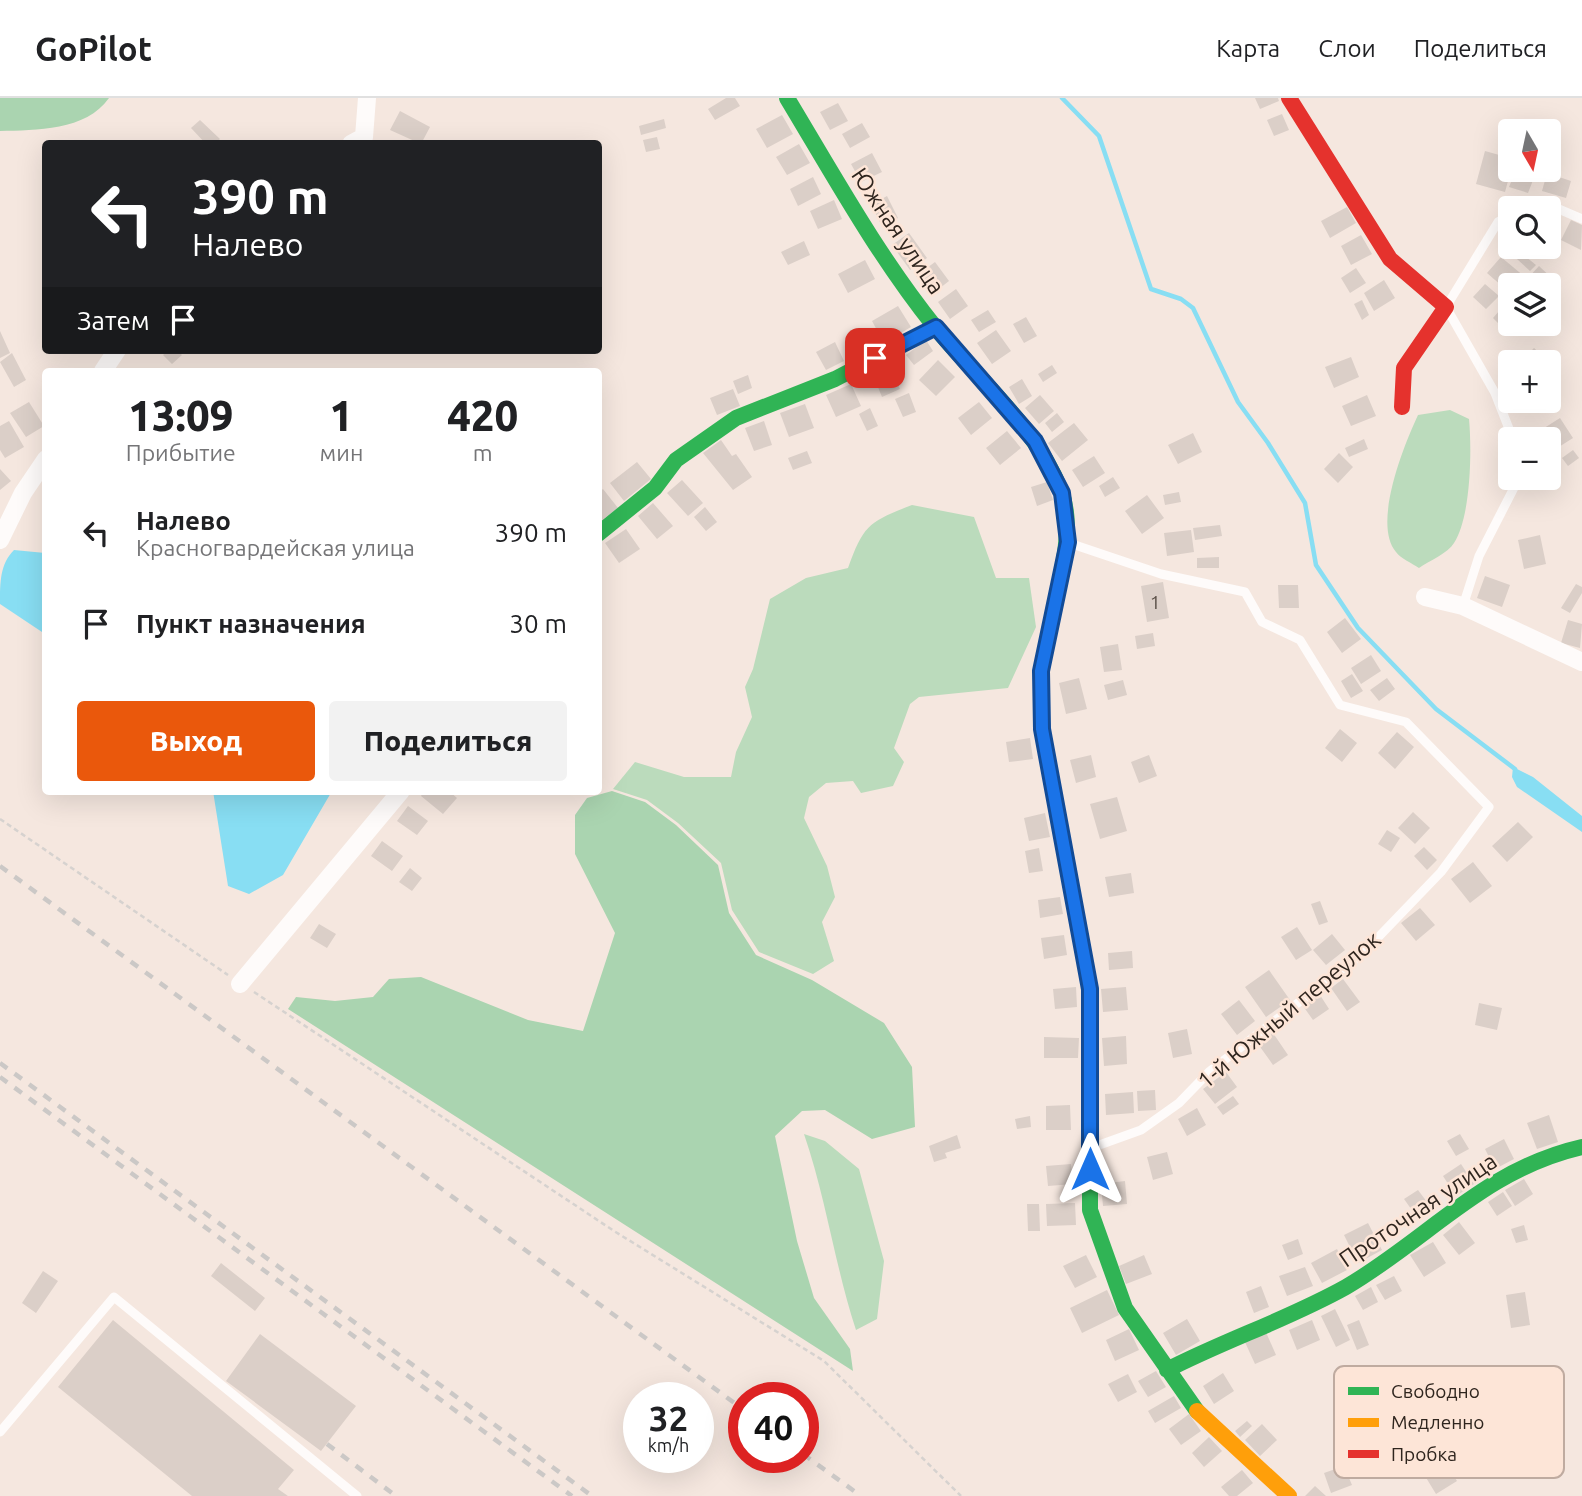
<!DOCTYPE html>
<html lang="ru">
<head>
<meta charset="utf-8">
<style>
  body { margin:0; font-family:Ubuntu,sans-serif; background:#f2f2f2; color:#202124; height:100vh; display:flex; flex-direction:column; font-size:26px; white-space:nowrap }
  * { box-sizing:border-box; margin:0 }
  p { font-size:23px; color:#757577 }
  .icon { flex:none; width:38px; height:38px; fill:none; stroke:currentColor; stroke-width:2; stroke-linecap:round; stroke-linejoin:round }
  .map { position:relative; flex:1; overflow:hidden }
  .details { position:absolute; left:42px; top:270px; width:560px; height:427px; display:flex; flex-direction:column; background:#fff; border-radius:7px; box-shadow:0 7px 28px #0002 }
  .details>* { flex:none }
  .hud { position:absolute; left:42px; top:42px; width:560px; height:214px; border-radius:7px; box-shadow:0 7px 28px #0002; background:#202124; color:#fff; overflow:hidden }
  .needle { width:46px; rotate:171deg }
  .buttons { position:absolute; left:1498px; top:21px; display:grid; gap:14px }
  .buttons a { display:grid; place-items:center; width:63px; height:63px; border-radius:7px; background:#fff; box-shadow:0 7px 28px #0002; font-size:35px }
  .speed { position:absolute; left:623px; top:1284px; display:flex; gap:14px; font-size:35px; font-weight:700; text-align:center }
  .speed>* { display:grid; place-content:center; width:91px; height:91px; border-radius:50%; background:#fff; box-shadow:0 7px 28px #0002; line-height:1 }
  .speed small { font-size:18px; font-weight:400 }
  .speed .limit { border:10px solid #d22; background:#fff; color:#111 }
  .pin { position:absolute; display:grid; place-items:center; width:60px; height:60px; color:#fff; margin:-30px; border-radius:14px; box-shadow:0 4px 10px #0006 }
  .me { position:absolute; width:77px; margin:-38px; rotate:0deg; stroke-linejoin:round; filter:drop-shadow(0 0 5px #0008) }
  .turn { display:flex; align-items:center; gap:24px; height:147px; padding:0 35px; font-size:32px }
  .turn .icon { width:91px; height:91px; stroke-width:2.5 }
  .turn b { display:block; font-size:49px; line-height:60px }
  .then { display:flex; align-items:center; height:66px; padding:0 35px; background:#0003; gap:14px; font-size:26px }
  .eta { display:flex; justify-content:space-evenly; align-items:center; height:119px; text-align:center }
  .eta b { font-size:42px; font-weight:800; line-height:49px }
  .primary-button { display:flex; gap:14px; margin-top:auto; padding:14px 35px }
  .primary-button a { flex:1; height:80px; border-radius:7px; background:#ea580c; color:#fff; font-size:28px; font-weight:800; line-height:80px; text-align:center }
  .primary-button a+a { background:#f2f2f2; color:#202124 }
  ul { padding:0; list-style:none }
  li { display:flex; align-items:center; gap:21px; height:91px; padding:0 35px }
  li div { flex:1 }
  li b { display:block; font-size:26px }
  li em { font-style:normal }
  header { display:flex; align-items:center; gap:42px; box-sizing:border-box; height:98px; padding:0 35px; background:#fff; border-bottom:2px solid #e0e0e0 }
  header strong { font-size:33px }
  nav { display:flex; gap:38px; margin-inline-start:auto; font-size:24px }
  .map>svg:first-child { display:block }
  .green { fill:#bbdbbc }
  .forest { fill:#aad4b0 }
  .water { fill:#88def3 }
  .lines { fill:none; stroke-linecap:round; stroke-linejoin:round }
  .stream { stroke:#88def3; stroke-width:4.5 }
  .building { fill:#dbcfc8 }
  .path { stroke:#d6d2cf; stroke-width:2.5; stroke-dasharray:5 3.5; stroke-linecap:butt }
  .lane { stroke:#fefbfa; stroke-width:9 }
  .street { stroke:#fefbfa; stroke-width:18 }
  .fast { stroke:#30b455; stroke-width:16 }
  .slow { stroke:#ff9f0a; stroke-width:16 }
  .jam { stroke:#e5322d; stroke-width:16 }
  .rail { stroke:#cbc8c6; stroke-width:4.5; stroke-dasharray:9 9; stroke-linecap:butt }
  .route-casing { stroke:#114b97; stroke-width:18 }
  .route { stroke:#1a73e8; stroke-width:12 }
  .labels { text-anchor:middle; stroke-width:5; stroke-linejoin:round; paint-order:stroke }
  .number-label { font-size:19px; fill:#5a5048 }
  .street-label { font-size:23px; fill:#2f251e; stroke:#fde5d7 }
  .key { fill:#fde5d7; stroke:#bfaba0; stroke-width:2 }
  .key-label { font-size:19px; fill:#2f251e }
</style>
</head>
<body>
<header>
<strong>GoPilot</strong>
<nav><a>Карта</a><a>Слои</a><a>Поделиться</a></nav>
</header>
<div class="map">
<svg width="1582" height="1398" viewBox="0 0 1582 1398">
  <rect width="100%" height="100%" fill="#f5e7df"/>
  <path class="green" d="M1450,312L1469,321C1472,352 1471,419 1454,445C1448,455 1429,463 1419,470C1412,465 1401,461 1396,454C1372,426 1404,347 1418,317Z
    M912,407L974,419L996,480H1029L1036,529L1008,590L919,599L910,606L894,650L904,664L893,688L861,695L853,683L826,685L809,699L804,720L827,768L835,799L822,824L834,863L813,876L759,854L732,812L721,765L678,725L647,702L613,691L635,664L684,679H731L736,654L752,619L745,589L753,571L770,501L806,480L848,470C864,426 869,424 912,407Z
    M804,1036L825,1043L859,1071L884,1163L877,1221L856,1232C835,1168 826,1100 804,1036Z"/>
  <path class="forest" d="M0,0H109C86,33 36,32 0,33Z
    M612,693L645,704L676,727L718,767L729,815L756,857L812,882L884,925L912,969L915,1029L872,1041L825,1012L802,1013L775,1038L797,1143L814,1200L850,1251L853,1273L288,911L296,899L335,903L373,899L389,881L421,879L528,922L583,933L615,835L575,756V717L587,700Z"/>
  <path class="water" d="M14,452L45,455V536L0,506C0,484 0,466 14,452Z
    M1513,669L1533,679L1582,718V734L1517,689L1512,679Z
    M213,693H332L283,777L249,796L228,788Z"/>
  <g class="lines">
    <path class="stream" d="M1062,0L1099,38L1151,191L1181,201L1193,210L1238,304L1268,345L1305,405L1316,467L1358,530L1436,611L1515,671"/>
  </g>
  <path class="building" d="M726,0H735L740,8L715,22L708,11Z
    M1255,0H1278L1279,3L1260,11Z
    M838,5L848,23L830,32L820,14Z
    M400,13L430,29L421,46L390,32Z
    M1282,16L1289,32L1274,38L1267,22Z
    M782,17L793,36L767,50L756,31Z
    M664,21L666,30L641,37L639,28Z
    M1535,21L1561,31L1549,63V33H1531Z
    M200,22L220,41L215,46H206L191,30Z
    M862,25L870,39L850,50L842,36Z
    M657,39L660,51L646,54L643,42Z
    M799,46L810,65L787,77L776,59Z
    M1485,53L1510,60L1511,72L1505,94L1476,86Z
    M872,55L882,74L861,84L851,66Z
    M1516,72H1537L1528,95L1509,89Z
    M1547,75L1571,83L1566,100L1542,93Z
    M813,79L821,96L798,108L790,91Z
    M887,98L898,120L882,128L871,107Z
    M834,102L842,121L818,131L810,113Z
    M1347,109L1356,125L1330,140L1321,123Z
    M1571,122L1582,127L1581,152L1561,142Z
    M909,135L927,160L910,172L892,147Z
    M1361,137L1372,156L1351,167L1341,148Z
    M804,143L810,157L788,167L781,154Z
    M1510,146L1536,167L1530,173L1506,151Z
    M1501,159L1525,179L1518,187H1510V195L1487,175Z
    M865,162L875,181L848,195L838,176Z
    M935,164L949,183L931,197L916,178Z
    M1539,168L1556,184L1549,192V187H1534L1527,181Z
    M1356,170L1366,185L1350,195L1341,180Z
    M1384,182L1395,200L1374,213L1364,195Z
    M1485,186L1499,198L1486,211L1473,199Z
    M956,191L968,208L950,221L938,204Z
    M1362,202L1369,217L1362,222L1354,206Z
    M1506,205L1510,215L1500,227L1493,220Z
    M898,208L911,229L884,245L872,223Z
    M988,212L996,224L979,234L971,222Z
    M1026,219L1037,238L1024,245L1013,226Z
    M996,232L1011,253L992,266L977,245Z
    M0,233L10,255L0,260Z
    M926,242L933,253L914,267L906,257Z
    M835,244L844,263L826,272L816,254Z
    M1534,250L1549,264L1522,262Z
    M168,252H177L182,257L172,266L163,257Z
    M12,255L26,282L14,289L0,264Z
    M1351,259L1359,279L1334,290L1325,269Z
    M938,262L955,279L936,298L919,282Z
    M1052,267L1057,275L1043,284L1038,276Z
    M890,269L900,291L882,299L873,277Z
    M748,277L752,290L738,296L733,283Z
    M1022,281L1032,298L1019,306L1009,289Z
    M851,286L861,308L836,319L826,297Z
    M733,291L740,308L717,317L710,300Z
    M909,295L916,314L903,319L895,301Z
    M1040,297L1054,313L1039,326L1025,310Z
    M1367,297L1376,318L1351,328L1342,308Z
    M29,304L44,328L26,339L10,315Z
    M979,304L992,320L971,337L958,320Z
    M805,306L814,330L789,339L780,315Z
    M870,310L878,328L867,333L859,316Z
    M1057,315L1064,324L1052,334L1045,325Z
    M1560,320L1573,340L1554,352L1541,332Z
    M9,323L24,349L5,360L0,352V328Z
    M764,323L772,347L754,353L745,330Z
    M1074,325L1088,342L1062,363L1048,345Z
    M1007,333L1021,350L1000,367L986,350Z
    M1193,335L1202,354L1178,366L1168,347Z
    M1364,341L1368,351L1349,359L1345,350Z
    M721,342L732,358L736,356L752,379L733,392L703,355Z
    M1573,352L1579,360L1568,368L1562,360Z
    M807,353L812,365L793,372L788,360Z
    M1339,355L1353,369L1338,385L1324,371Z
    M1094,358L1105,375L1083,389L1072,372Z
    M637,364L651,381L624,403L610,385Z
    M0,371L11,383L0,392Z
    M1113,379L1120,390L1105,399L1099,388Z
    M682,382L703,405L688,418L667,395Z
    M1047,384L1053,402L1037,408L1031,389Z
    M603,391L618,410L598,425V395Z
    M1179,394L1181,404L1165,407L1163,397Z
    M1147,397L1164,420L1142,436L1125,413Z
    M653,405L673,428L657,441L638,418Z
    M705,409L717,424L706,433L694,419Z
    M1220,427L1222,438L1195,442L1193,430Z
    M626,431L640,451L619,465L605,445Z
    M1191,432L1194,454L1167,458L1164,435Z
    M1540,437L1546,466L1524,471L1518,442Z
    M1219,459V470H1197V460Z
    M1485,478L1510,487L1502,509L1477,500Z
    M1163,484L1169,520L1147,524L1141,488Z
    M1576,486L1582,489V495L1570,515L1561,510Z
    M1278,487H1298L1299,510H1279Z
    M1345,520L1361,541L1342,555L1327,534Z
    M1568,522L1582,526L1580,550L1561,545Z
    M1153,535L1155,548L1137,551L1135,538Z
    M1118,546L1122,572L1104,574L1100,549Z
    M1371,557L1381,573L1361,586L1351,570Z
    M1352,576L1363,593L1351,600L1341,583Z
    M1079,580L1087,611L1066,616L1059,585Z
    M1387,580L1395,591L1379,603L1370,592Z
    M1123,582L1127,597L1108,602L1104,587Z
    M1340,631L1357,645L1342,664L1325,650Z
    M1397,634L1414,649L1395,671L1378,655Z
    M1030,640L1033,661L1009,664L1006,644Z
    M1091,657L1096,679L1076,685L1070,662Z
    M1149,657L1157,678L1139,685L1131,664Z
    M424,693H449L457,700L443,716L421,698Z
    M1117,699L1127,733L1100,741L1090,706Z
    M408,708L428,723L417,737L397,723Z
    M1413,714L1430,730L1415,746L1398,730Z
    M1045,715L1050,739L1029,743L1024,720Z
    M1518,724L1533,739L1507,764L1492,748Z
    M1387,732L1400,740L1391,754L1378,746Z
    M382,743L403,758L392,773L371,758Z
    M1424,749L1437,762L1427,772L1414,758Z
    M1039,750L1043,773L1029,775L1025,753Z
    M1473,764L1492,788L1470,805L1451,781Z
    M410,770L422,780L412,793L399,784Z
    M1131,775L1134,795L1109,799L1105,779Z
    M1060,799L1063,816L1040,820L1038,802Z
    M1320,803L1328,824L1319,827L1311,806Z
    M1420,810L1435,827L1416,843L1401,825Z
    M319,826L336,836L327,850L310,840Z
    M1297,829L1312,852L1296,862L1281,839Z
    M1332,836L1345,852L1326,867L1313,852Z
    M1064,837L1067,857L1044,861L1041,840Z
    M1132,853L1133,870L1109,872L1108,855Z
    M1269,872L1290,902L1266,919L1245,889Z
    M1343,881L1360,904L1347,913L1331,890Z
    M1076,889L1077,909L1055,911L1053,891Z
    M1126,889L1128,912L1103,914L1101,891Z
    M1320,897L1329,911L1313,922L1303,908Z
    M1239,902L1255,923L1237,937L1221,916Z
    M1479,905L1502,910L1497,932L1475,927Z
    M1187,931L1192,956L1173,960L1168,935Z
    M1273,935L1288,957L1273,967L1258,946Z
    M1126,938L1127,966L1104,968L1102,940Z
    M1044,939L1079,940L1078,960H1044Z
    M1226,974L1237,989L1215,1006L1203,991Z
    M1155,992L1156,1012L1138,1013L1137,993Z
    M1133,994L1134,1015L1106,1017L1105,996Z
    M1233,998L1239,1006L1223,1017L1217,1009Z
    M1070,1007L1071,1032H1046V1008Z
    M1197,1010L1206,1027L1187,1038L1178,1021Z
    M1549,1017L1558,1044L1537,1051L1527,1025Z
    M1030,1018L1031,1029L1017,1031L1015,1021Z
    M1460,1036L1469,1051L1456,1058L1447,1043Z
    M957,1037L961,1050L945,1055L947,1060L934,1064L929,1048Z
    M1504,1041L1514,1061L1495,1071L1485,1051Z
    M1167,1054L1173,1076L1153,1082L1147,1059Z
    M1071,1066L1073,1086L1048,1088L1046,1068Z
    M1461,1066L1474,1086L1456,1098L1443,1078Z
    M1524,1081L1533,1096L1515,1108L1505,1092Z
    M1125,1083L1127,1106L1103,1108L1101,1086Z
    M1418,1092L1433,1112L1419,1122L1404,1101Z
    M1503,1094L1512,1108L1497,1118L1488,1104Z
    M1075,1105L1076,1127L1047,1128L1046,1106Z
    M1027,1106H1039L1040,1133H1028Z
    M1459,1124L1475,1145L1459,1157L1443,1137Z
    M1368,1125L1382,1152L1358,1165L1344,1137Z
    M1524,1127L1528,1142L1516,1145L1511,1131Z
    M1298,1141L1303,1156L1288,1162L1282,1147Z
    M1433,1144L1446,1165L1424,1179L1410,1157Z
    M1337,1151L1347,1172L1322,1185L1311,1165Z
    M1086,1157L1097,1179L1075,1190L1063,1168Z
    M1144,1157L1152,1176L1126,1186L1119,1168Z
    M221,1165L265,1200L255,1213L211,1178Z
    M1305,1169L1313,1188L1287,1198L1279,1178Z
    M43,1173L58,1183L36,1215L22,1205Z
    M1394,1178L1402,1193L1385,1202L1376,1187Z
    M1261,1188L1269,1209L1254,1215L1246,1194Z
    M1371,1189L1378,1204L1363,1212L1355,1198Z
    M1107,1192L1119,1217L1082,1235L1070,1210Z
    M1525,1194L1530,1227L1511,1230L1506,1197Z
    M1335,1211L1350,1242L1336,1249L1321,1218Z
    M1187,1221L1200,1243L1176,1257L1163,1235Z
    M113,1222L294,1372L278,1391L288,1398H192L58,1289Z
    M1312,1222L1320,1242L1297,1252L1289,1232Z
    M1359,1222L1369,1247L1357,1252L1347,1227Z
    M1129,1231L1139,1252L1115,1263L1106,1242Z
    M1265,1232L1276,1257L1255,1266L1244,1242Z
    M260,1236L356,1308L321,1353L226,1283Z
    M1156,1273L1166,1289L1148,1299L1138,1283Z
    M1223,1275L1234,1293L1214,1306L1203,1288Z
    M1128,1276L1137,1294L1118,1304L1108,1286Z
    M1174,1298L1181,1310L1155,1325L1148,1313Z
    M1189,1316L1201,1333L1181,1347L1169,1331Z
    M1247,1323L1252,1328L1240,1339L1235,1333Z
    M1262,1326L1277,1342L1260,1358L1245,1342Z
    M1209,1339L1222,1353L1204,1369L1192,1355Z
    M1446,1365L1457,1383L1436,1396L1425,1378Z
    M1344,1368L1352,1387L1331,1395L1324,1375Z
    M1242,1372L1253,1385L1237,1398H1229L1221,1389Z
    M1315,1388L1326,1398H1305Z"/>
  <g class="lines">
    <path class="path" d="M0,721L228,877
      M254,894L614,1133L824,1263L961,1398"/>
    <path class="lane" d="M1524,110L1554,109L1582,121
      M1510,117L1498,124L1446,209L1495,295L1513,341
      M1069,445L1161,476L1245,494L1262,524L1300,542L1340,607L1406,624L1489,709L1441,774L1365,853L1210,973L1179,1005L1141,1032L1091,1050
      M1463,508L1479,458L1519,380
      M0,1334L114,1199L357,1398"/>
    <path class="street" d="M351,46L364,39L367,0
      M103,273L117,252
      M0,442L23,395L46,361
      M1425,499L1463,508L1582,564
      M240,886L401,693"/>
    <path class="fast" d="M787,0C834,78 878,158 935,229C978,282 1035,327 1061,393C1071,419 1067,450 1061,477
      M598,436L655,390L676,362L736,320L835,281L935,229
      M1090,938V1112L1125,1210L1197,1313
      M1167,1272C1225,1242 1289,1221 1346,1189C1428,1141 1485,1071 1582,1049"/>
    <path class="slow" d="M1061,477L1041,573L1042,630L1090,891V938
      M1197,1313L1289,1398"/>
    <path class="jam" d="M1289,0L1390,161L1446,209L1404,270L1402,309"/>
    <path class="rail" d="M0,768L744,1312
      M0,965L592,1398
      M0,979L572,1398
      M327,1346L396,1398
      M803,1356L861,1398"/>
  </g>
  <g class="lines">
    <g class="route-casing">
      <path id="route" d="M875,260L936,229L1035,343L1062,395L1068,444L1041,573L1042,631L1090,891V1071"/>
    </g>
    <use href="#route" class="route"/>
  </g>
  <g class="labels">
    <g class="number-label">
      <text x="1155" y="511">1</text>
    </g>
    <g class="street-label">
      <text transform="translate(898 133) rotate(56)" y="8">Южная улица</text>
      <text transform="translate(1289 912) rotate(-40)" y="8">1-й Южный переулок</text>
      <text transform="translate(1418 1112) rotate(-34)" y="8">Проточная улица</text>
    </g>
  </g>
  <rect x="1334" y="1268" width="230" height="112" rx="10" class="key"/>
  <rect x="1348" y="1289" width="31" height="8" fill="#30b455"/>
  <rect x="1348" y="1320" width="31" height="9" fill="#ff9f0a"/>
  <rect x="1348" y="1352" width="31" height="8" fill="#e5322d"/>
  <g class="key-label">
    <text x="1391" y="1300">Свободно</text>
    <text x="1391" y="1331">Медленно</text>
    <text x="1391" y="1363">Пробка</text>
  </g>
</svg>
<div class="buttons">
<a><svg class="needle" viewBox="-14 -14 28 28"><path d="M0-13l5 13h-10z" fill="#e53935"/><path d="M0 13l5-13h-10z" fill="#757577"/></svg></a>
<a><svg class="icon" aria-label="search" viewBox="0 0 24 24"><circle cx="10" cy="10" r="6"/><path d="M15 15l6 6"/></svg></a>
<a><svg class="icon" aria-label="layers" viewBox="0 0 24 24"><path d="M12 4l9 5-9 5-9-5zM3 14l9 5 9-5"/></svg></a>
<a>+</a>
<a>−</a>
</div>
<div class="speed"><div>32<small>km/h</small></div><div class="limit">40</div></div>
<div class="pin" style="left:875px;top:260px;background:#d93025"><svg class="icon" aria-label="arrive" viewBox="0 0 24 24"><path d="M6 21V4h12l-3 4 3 4H6"/></svg></div>
<svg class="me" style="left:1090px;top:1071px" viewBox="-20 -20 40 40"><path d="M0-17L14 15 0 8-14 15z" fill="#1a73e8" stroke="#fff" stroke-width="4"/></svg>
<div class="hud">
<div class="turn"><svg class="icon" aria-label="left" viewBox="0 0 24 24"><path d="M17 20v-9H6M10 6l-5 5 5 5"/></svg><div><b>390 m</b>Налево</div></div>
<div class="then">Затем<svg class="icon" aria-label="arrive" viewBox="0 0 24 24"><path d="M6 21V4h12l-3 4 3 4H6"/></svg></div>
</div>
<section class="details">
<div class="eta">
<div><b>13:09</b><p>Прибытие</p></div>
<div><b>1</b><p>мин</p></div>
<div><b>420</b><p>m</p></div>
</div>
<ul>
<li><svg class="icon" aria-label="left" viewBox="0 0 24 24"><path d="M17 20v-9H6M10 6l-5 5 5 5"/></svg><div><b>Налево</b><p>Красногвардейская улица</p></div><em>390 m</em></li>
<li><svg class="icon" aria-label="arrive" viewBox="0 0 24 24"><path d="M6 21V4h12l-3 4 3 4H6"/></svg><div><b>Пункт назначения</b></div><em>30 m</em></li>
</ul>
<div class="primary-button"><a>Выход</a><a>Поделиться</a></div>
</section>
</div>
</body>
</html>
